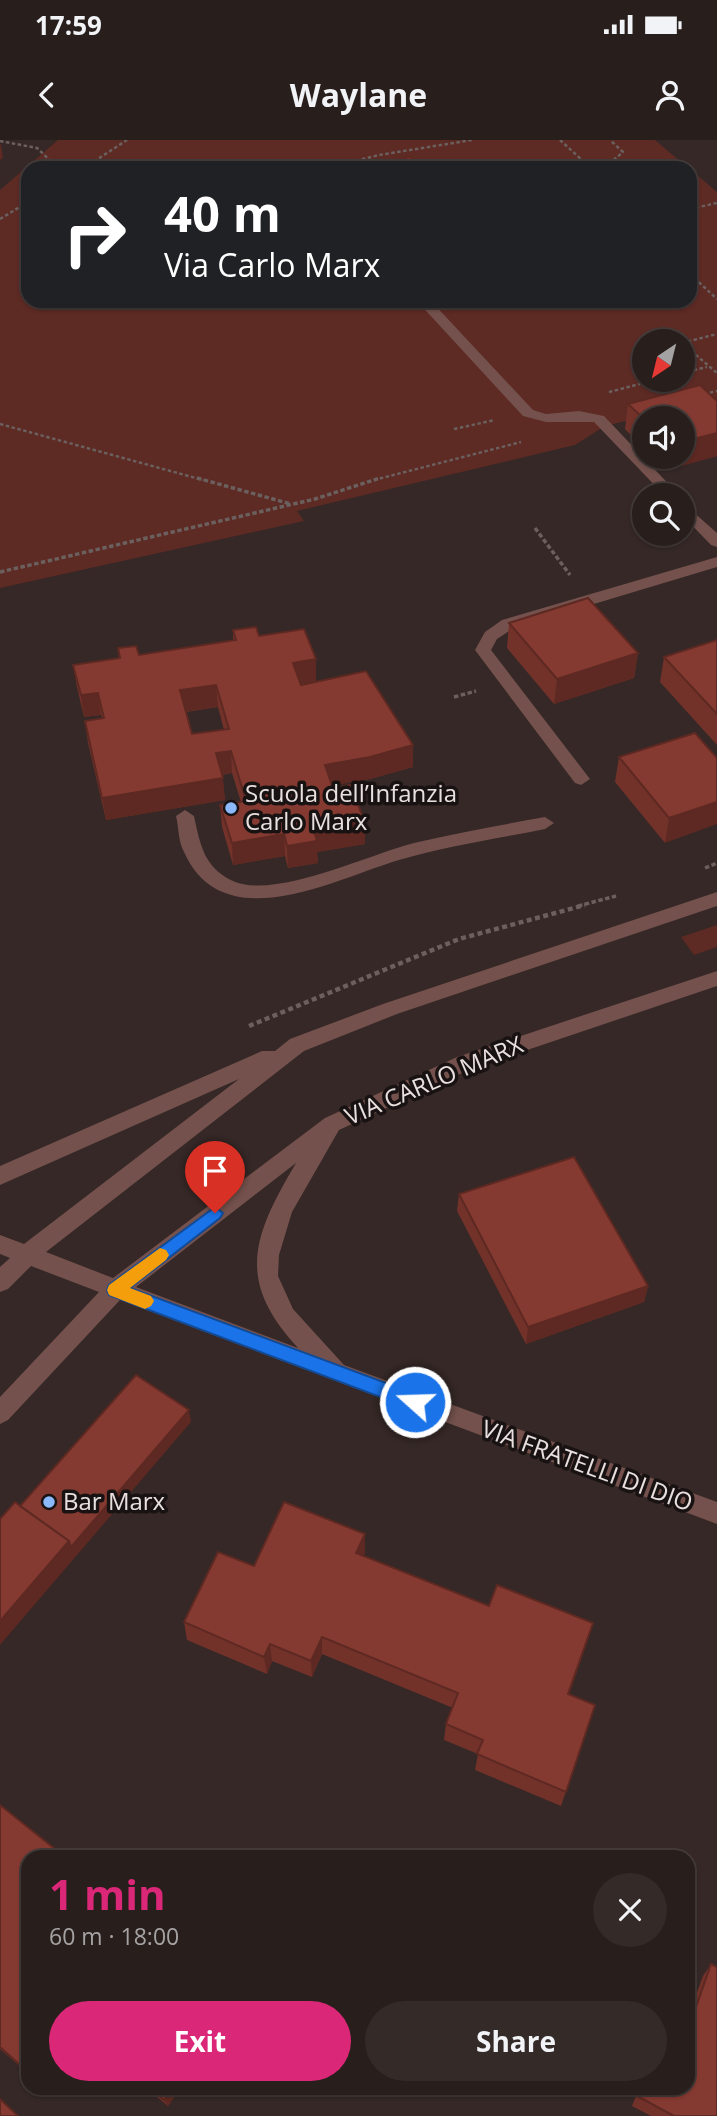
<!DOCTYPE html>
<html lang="en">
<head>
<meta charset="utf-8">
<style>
  body { margin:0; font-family:"Open Sans",sans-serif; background:#342b29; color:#f1f3f6; height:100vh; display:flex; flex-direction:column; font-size:26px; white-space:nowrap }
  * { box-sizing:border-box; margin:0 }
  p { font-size:23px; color:#a5a2a3 }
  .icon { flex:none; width:38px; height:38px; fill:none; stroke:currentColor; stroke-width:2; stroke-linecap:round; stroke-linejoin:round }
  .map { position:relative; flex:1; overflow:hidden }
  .drawer { position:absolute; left:21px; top:1710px; width:674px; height:245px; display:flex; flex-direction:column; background:#281e1c; border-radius:21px; box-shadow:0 2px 5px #0004,0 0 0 2px #443c3b }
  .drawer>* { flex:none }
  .guide { position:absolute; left:21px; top:21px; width:676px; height:147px; border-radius:21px; box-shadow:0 2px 5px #0004,0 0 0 2px #443c3b; background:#202124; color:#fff; overflow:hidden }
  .needle { width:46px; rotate:215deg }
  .tools { position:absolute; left:632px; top:189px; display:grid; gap:14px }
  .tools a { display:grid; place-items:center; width:63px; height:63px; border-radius:50%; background:#281e1c; box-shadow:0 2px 5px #0004,0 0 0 2px #443c3b; font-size:35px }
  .pin { position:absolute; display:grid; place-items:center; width:60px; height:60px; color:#fff; margin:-72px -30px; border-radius:50% 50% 50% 0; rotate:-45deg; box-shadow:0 0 7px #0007 }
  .pin .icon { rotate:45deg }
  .me { position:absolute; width:77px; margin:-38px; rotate:290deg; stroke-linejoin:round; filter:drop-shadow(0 0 5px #0008) }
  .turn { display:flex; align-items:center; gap:24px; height:147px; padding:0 28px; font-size:32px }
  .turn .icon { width:91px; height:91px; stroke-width:2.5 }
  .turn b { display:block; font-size:49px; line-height:60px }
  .round { display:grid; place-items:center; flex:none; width:74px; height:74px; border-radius:37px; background:#342b29 }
  .summary { display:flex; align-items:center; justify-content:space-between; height:119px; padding:0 28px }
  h1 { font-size:42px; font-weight:700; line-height:52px; color:#db2777 }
  .primary-button { display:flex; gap:14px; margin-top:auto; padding:14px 28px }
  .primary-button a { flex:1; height:80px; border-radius:42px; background:#db2777; color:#fff; font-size:28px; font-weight:700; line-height:80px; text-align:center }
  .primary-button a+a { background:#342b29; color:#f1f3f6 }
  .status { display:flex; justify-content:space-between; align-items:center; height:49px; padding:0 35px; background:#281e1c; direction:ltr }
  .status svg { height:19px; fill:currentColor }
  header { display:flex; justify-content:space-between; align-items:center; height:91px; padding:0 28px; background:#281e1c; font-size:32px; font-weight:700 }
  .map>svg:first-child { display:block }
  .green { fill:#5d2a24; fill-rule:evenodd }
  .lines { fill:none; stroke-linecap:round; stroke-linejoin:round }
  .path-far2 { stroke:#6b605e; stroke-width:2.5; stroke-dasharray:3.5 2.5; stroke-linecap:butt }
  .path-far1 { stroke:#6b605e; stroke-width:3.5; stroke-dasharray:4.5 2.5; stroke-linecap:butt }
  .path { stroke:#6b605e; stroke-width:4.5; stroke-dasharray:5 3.5; stroke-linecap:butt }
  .lane { fill:#74514c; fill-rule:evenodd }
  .street { fill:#74514c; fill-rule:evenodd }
  .wall { fill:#72322a; fill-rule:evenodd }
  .shaded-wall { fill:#5d2922 }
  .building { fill:#853a31; stroke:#5d2922; stroke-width:2; fill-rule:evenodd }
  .route { fill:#1a73e8; stroke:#114b97; stroke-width:2 }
  .slow { fill:#f59e0b }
  .poi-dot { fill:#8bb9fc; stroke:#181312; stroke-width:2.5 }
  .labels { text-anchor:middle; stroke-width:7; stroke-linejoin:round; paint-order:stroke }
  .poi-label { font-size:24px; fill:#e8e0df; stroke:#181312; text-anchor:start }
  .street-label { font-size:24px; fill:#e8e0df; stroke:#181312 }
</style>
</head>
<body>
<div class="status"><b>17:59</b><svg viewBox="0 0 49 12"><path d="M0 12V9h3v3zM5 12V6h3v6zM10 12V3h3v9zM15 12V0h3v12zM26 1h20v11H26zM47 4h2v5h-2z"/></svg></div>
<header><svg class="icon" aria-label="back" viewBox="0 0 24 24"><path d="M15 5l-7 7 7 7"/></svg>Waylane<svg class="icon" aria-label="person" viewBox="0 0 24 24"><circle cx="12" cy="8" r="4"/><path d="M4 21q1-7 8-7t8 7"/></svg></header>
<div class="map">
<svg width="717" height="1976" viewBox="0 0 717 1976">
  <rect width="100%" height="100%" fill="#352826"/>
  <path class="green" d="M58,0H655L688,28H28V161H690V29L717,52V259L605,286L575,305L297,371L304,381L0,448V50ZM644,201H682V240H644Z
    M717,785V807L694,815L681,797Z"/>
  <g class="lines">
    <path class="path-far2" d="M560,0L582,20L609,24L614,28
      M0,1L37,8L58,28
      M609,24L623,12L610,0
      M84,28L127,0
      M327,28L379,15L472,0
      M690,69L717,63
      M0,79L28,62
      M690,134L717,159
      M682,203L717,233
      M682,203L717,194
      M682,233L707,227
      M609,252L655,240
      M704,254L717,251
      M0,284L203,340
      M454,289L495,280
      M374,340L521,302"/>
    <path class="path-far1" d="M197,338L291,364
      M535,388L570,435
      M0,432L315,359L380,338
      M454,557L476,551
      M705,728L717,723
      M578,766L616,756"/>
    <path class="path" d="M249,886L459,799L585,765"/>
    <path class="lane" d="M417,161H431L533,270L546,274L579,271L604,276L679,355H664L594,282H546L523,276Z
      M682,362L717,393V407L711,405L682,375Z
      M717,417V427L514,488L497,499L491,510L590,639L581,645L575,643L475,510L485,492L502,480Z
      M185,670L194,676C200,704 204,728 233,741C274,760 370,714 414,703C457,693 501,685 545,677L554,683L545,689C496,699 446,706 399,720C335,739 223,800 184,712C178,701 179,688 176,676Z"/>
    <path class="street" d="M717,752V766L397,874L304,911L46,1112L113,1138L325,978L457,917L717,831V846L471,929L339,990L292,1072L279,1115L278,1136L293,1169L344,1225L717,1362V1384L120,1160L8,1280L0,1284V1257L99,1152L31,1126L8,1149L0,1152V1127L10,1118L0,1114V1095L24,1104L239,939L0,1045V1026L262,911H275L290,899L383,864ZM296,1023C253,1096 235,1140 298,1208L136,1147Z"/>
  </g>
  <path class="wall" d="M700,245L717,261V316L666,330L653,317H682V278H644V308L625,289L628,264Z
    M509,483L638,513L634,538L554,564L507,508Z
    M233,490L259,496L316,519V541L300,544L413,605V627L370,639L332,645L365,682V704L317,712L318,723L288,728L285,716L233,725L222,687L220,665L241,662L232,633L222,635L225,660L106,680L88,603L85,581L102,578L101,575L84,577L77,547L73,525L119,518L118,508L139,515L233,500ZM218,567L224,590L192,594L186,572Z
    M717,500V605L660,542L664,517Z
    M695,593L665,703L615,642L619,617Z
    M459,1054L648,1146L644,1162L526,1204L457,1071Z
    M365,1394V1413L363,1416L489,1466L593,1483L569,1554L595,1565L561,1666L475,1630L478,1614L444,1600L446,1584L453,1568L322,1514L312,1537L272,1521L267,1534L187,1500L184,1482L254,1426Z
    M0,1665L28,1717V1933L0,1909Z
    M711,1824L717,1976H651L632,1966L639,1948H688L692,1866L703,1836Z
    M146,1948H180L168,1966Z"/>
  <path class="shaded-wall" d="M1,4L3,18L0,20V5Z
    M442,161H457L442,164Z
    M717,293V316L666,330L668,317H682V302Z
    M638,513L634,538L554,564L557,539Z
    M316,519V541L294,545L293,523Z
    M216,545L218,567L182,572L180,550Z
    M98,553L101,575L84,577L81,555Z
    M413,605V627L370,639L325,647V625Z
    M231,611L232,633L218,635L216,613Z
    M223,638L225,660L106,680L102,658Z
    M717,662V684L665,703L669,678Z
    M365,682V704L317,712L318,723L288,728L287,706L314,691Z
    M284,694L285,716L233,725L232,703Z
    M648,1146L644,1162L526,1204L528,1187Z
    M189,1270L191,1282L0,1505V1481L69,1401Z
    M365,1394V1413L356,1432V1413Z
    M593,1483L588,1500L564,1570L568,1554Z
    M322,1497V1514L312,1537L311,1521Z
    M270,1504L272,1521L267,1534L264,1517Z
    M51,1948H61L55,1957L49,1950Z
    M172,1948H180L168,1966L164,1960Z"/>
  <path class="building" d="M410,17L421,28H359Z
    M700,245L717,261V293L682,302V278H644V279L628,264Z
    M588,458L638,513L557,539L509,483Z
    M256,487L259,496L304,489L316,519L293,523L301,545L366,531L413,605L370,617L325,625L333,648L350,645L365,682L314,691L317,701L287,706L284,694L232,703L220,665L246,661L231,611L216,613L223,638L102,658L85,581L104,578L98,553L81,555L73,525L120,518L118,508L136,506L139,515L236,500L233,490ZM216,545L229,589L192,594L180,550Z
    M717,500V574L664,517Z
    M695,593L717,618V662L669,678L619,617Z
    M574,1017L648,1146L528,1187L459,1054Z
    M136,1235L189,1270L71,1407L69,1401L20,1366Z
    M15,1362L69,1401L0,1481V1379Z
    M284,1362L365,1394L356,1413L489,1466L497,1445L593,1483L568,1554L595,1565L566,1652L477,1614L483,1600L446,1584L458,1553L322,1497L311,1521L270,1504L264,1517L184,1482L218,1412L254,1426Z
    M0,1665L65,1717H28V1932L0,1907Z
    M711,1824L717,1827V1976H674L639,1957L643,1948H688V1863L696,1867Z
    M150,1948H172L164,1960Z
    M0,1959L18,1976H0Z"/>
  <path class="route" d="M215,1067L223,1073L220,1078L130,1148L421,1256L423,1262L421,1268L415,1270L109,1155L107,1150L109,1145Z"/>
  <path class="slow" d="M160,1108L166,1110L169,1115L166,1120L130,1148L151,1156L154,1161L151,1166L145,1169L109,1155L107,1150L109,1145Z"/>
  <g class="poi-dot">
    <circle cx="231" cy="668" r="7"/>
    <circle cx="49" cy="1362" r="7"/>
  </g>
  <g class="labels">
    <g class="poi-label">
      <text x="245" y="662">Scuola dell’Infanzia<tspan x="245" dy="28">Carlo Marx</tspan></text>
      <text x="63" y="1370">Bar Marx</text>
    </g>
    <g class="street-label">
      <text transform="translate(434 941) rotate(-23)" y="8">VIA CARLO MARX</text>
      <text transform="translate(587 1326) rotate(20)" y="8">VIA FRATELLI DI DIO</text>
    </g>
  </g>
</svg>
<div class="tools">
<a><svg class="needle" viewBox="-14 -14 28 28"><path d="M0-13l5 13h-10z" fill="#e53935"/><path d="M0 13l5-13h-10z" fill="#a5a2a3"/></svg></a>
<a><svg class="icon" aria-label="sound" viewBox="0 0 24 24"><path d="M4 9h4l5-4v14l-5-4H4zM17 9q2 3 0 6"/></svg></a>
<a><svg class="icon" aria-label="search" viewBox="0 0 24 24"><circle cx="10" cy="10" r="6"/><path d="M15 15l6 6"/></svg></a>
</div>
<div class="pin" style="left:215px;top:1073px;background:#d93025"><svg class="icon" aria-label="arrive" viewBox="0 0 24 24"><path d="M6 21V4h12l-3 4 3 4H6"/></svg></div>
<svg class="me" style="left:415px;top:1262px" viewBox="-20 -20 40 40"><circle r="17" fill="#1a73e8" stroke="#fff" stroke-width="3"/><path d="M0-11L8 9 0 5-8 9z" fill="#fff"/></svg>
<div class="guide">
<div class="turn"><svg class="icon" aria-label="right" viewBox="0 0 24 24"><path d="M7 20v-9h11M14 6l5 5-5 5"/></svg><div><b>40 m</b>Via Carlo Marx</div></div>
</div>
<section class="drawer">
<div class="summary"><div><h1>1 min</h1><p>60 m · 18:00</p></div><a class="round"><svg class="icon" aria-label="close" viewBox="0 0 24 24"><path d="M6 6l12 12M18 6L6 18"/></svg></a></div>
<div class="primary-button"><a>Exit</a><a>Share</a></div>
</section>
</div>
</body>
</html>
